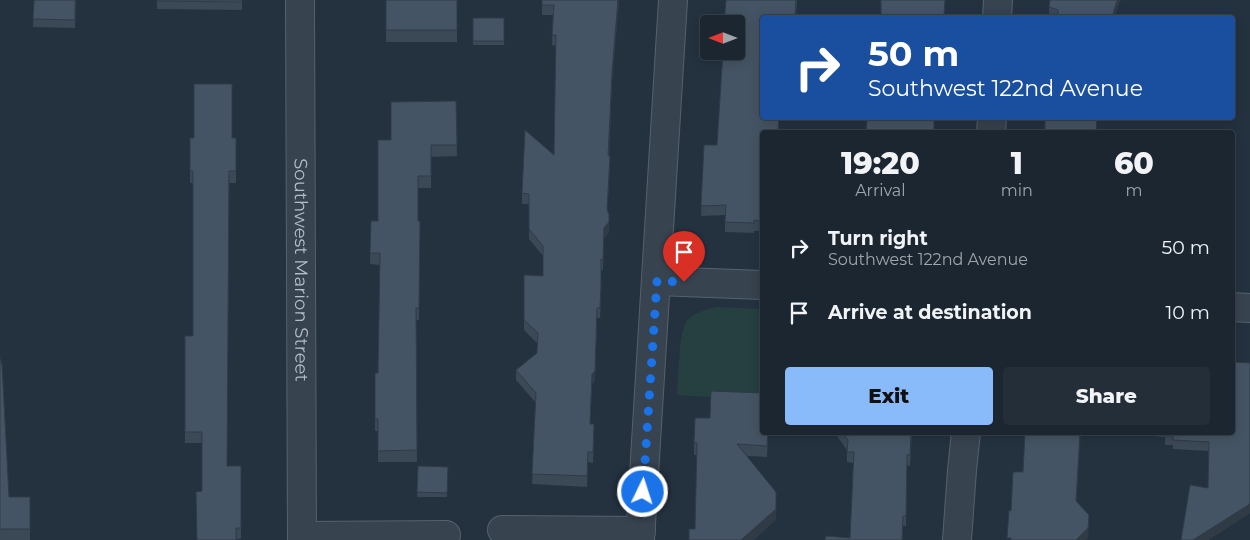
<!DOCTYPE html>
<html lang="en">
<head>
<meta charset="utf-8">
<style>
  body { margin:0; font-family:Montserrat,sans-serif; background:#242e38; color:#f1f3f6; height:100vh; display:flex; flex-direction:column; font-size:19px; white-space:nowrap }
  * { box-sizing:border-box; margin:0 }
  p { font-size:16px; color:#a0a5ab }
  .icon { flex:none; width:28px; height:28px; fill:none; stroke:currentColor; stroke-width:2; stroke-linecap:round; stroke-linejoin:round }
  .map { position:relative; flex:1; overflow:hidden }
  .side { position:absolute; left:760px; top:130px; width:475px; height:305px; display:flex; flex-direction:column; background:#1b2630; border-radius:5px; box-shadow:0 2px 12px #0003,0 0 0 1px #39434c }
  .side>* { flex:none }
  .top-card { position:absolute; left:760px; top:15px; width:475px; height:105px; border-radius:5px; box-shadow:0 2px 12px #0003,0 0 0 1px #39434c; background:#1a4fa0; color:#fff; overflow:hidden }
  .needle { width:32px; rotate:270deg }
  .buttons { position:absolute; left:700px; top:15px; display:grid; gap:10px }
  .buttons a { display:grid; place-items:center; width:45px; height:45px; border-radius:5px; background:#1b2630; box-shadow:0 2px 12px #0003,0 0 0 1px #39434c; font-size:25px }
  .pin { position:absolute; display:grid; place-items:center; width:42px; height:42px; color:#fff; margin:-51px -21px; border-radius:50% 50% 50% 0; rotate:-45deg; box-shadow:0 0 5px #0007 }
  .pin .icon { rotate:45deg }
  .me { position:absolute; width:55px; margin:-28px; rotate:4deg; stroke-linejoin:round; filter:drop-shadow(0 0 4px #0008) }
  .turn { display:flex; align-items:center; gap:18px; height:105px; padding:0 25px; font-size:22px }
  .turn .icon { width:65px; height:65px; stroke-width:2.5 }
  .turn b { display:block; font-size:35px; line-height:42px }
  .eta { display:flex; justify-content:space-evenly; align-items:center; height:85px; text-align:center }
  .eta b { font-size:30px; font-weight:800; line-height:35px }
  .primary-button { display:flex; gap:10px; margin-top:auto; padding:10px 25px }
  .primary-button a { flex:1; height:58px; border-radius:5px; background:#89bbfb; color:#111; font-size:20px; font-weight:800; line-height:58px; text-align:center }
  .primary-button a+a { background:#242e38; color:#f1f3f6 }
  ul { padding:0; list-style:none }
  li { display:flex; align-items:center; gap:15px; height:65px; padding:0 25px }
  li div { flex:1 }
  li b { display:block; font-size:19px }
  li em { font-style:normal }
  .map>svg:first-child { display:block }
  .green { fill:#263f41 }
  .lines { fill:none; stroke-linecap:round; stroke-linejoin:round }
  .minor-casing { stroke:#56616d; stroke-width:30 }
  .minor { stroke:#384350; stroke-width:28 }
  .wall { fill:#3b4856 }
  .shaded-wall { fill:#303b46 }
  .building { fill:#455464; stroke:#303b46 }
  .route { stroke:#1a73e8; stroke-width:9; stroke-dasharray:0 16.2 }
  .labels { text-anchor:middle; stroke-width:4.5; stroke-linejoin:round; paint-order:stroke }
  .street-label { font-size:18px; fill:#b5beca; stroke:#1d2835 }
</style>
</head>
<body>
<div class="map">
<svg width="1250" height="540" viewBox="0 0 1250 540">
  <rect width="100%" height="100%" fill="#243240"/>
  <path class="green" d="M717,307L762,309V400L677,395C679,378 678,336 686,322C692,313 707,309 717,307Z"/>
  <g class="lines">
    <g class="minor-casing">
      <g id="minor">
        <path id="s1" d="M300,0L302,540"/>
        <path d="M997,18L998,0"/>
        <path d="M991,132L992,118"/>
        <path d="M657,281L762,285"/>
        <path d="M1232,307L1250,308"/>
        <path d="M502,530L641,531"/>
        <path d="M302,536L446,535"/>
        <path d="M640,540L673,0"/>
        <path d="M957,540L962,470L966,432"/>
      </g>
    </g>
    <use href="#minor" class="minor"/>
  </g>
  <path class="wall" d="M34,0H76L75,28L33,27Z
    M157,0H242V10L157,9Z
    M386,0H457V42H386Z
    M619,0L612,83L609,156L610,166L607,211L609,232L604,239L603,270H601V296L600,318H597L595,381L592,384L590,424L594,434L593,463L588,462L587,487L532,484L536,403L516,380V370L537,353V343L524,330V275L543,276V256L529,239V204H522V193L554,155L556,46L552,45L553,15H542V5Z
    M726,0H797L796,18H762V118H779V129L794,130V132H762V231H754V233L725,232V215L701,216L704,145H717L723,51H736V24H724Z
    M1050,0H1121L1119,2L1115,18H1052L1049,17V7Z
    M473,18H504V45H473Z
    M456,101L457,156L431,157V188H418V221H420L419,320H416L417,462H378V431H375V373H378L380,265L370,264L371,221H378Z
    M190,138H236V183H229L227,466H241V539H236L202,491V443H185V336H193V183H190Z
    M0,358L9,497H30V540H0Z
    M710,418L762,432H775L774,436H768L767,457L747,456L776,520L695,529L697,455H694V443Z
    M834,432H912L910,466L907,465L906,526H903L902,540H825L850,538L853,463L847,462V450Z
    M1152,432H1232L1250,513L1208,540H1181L1208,488L1209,451L1173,449V445H1165V437L1152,436Z
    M418,466L448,467L447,497H417Z"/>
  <path class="shaded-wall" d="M618,0H619L612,83L608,166L612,72Z
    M1117,0H1121L1119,2L1115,18H1112Z
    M610,156V166L607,220V210Z
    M609,222V232L604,239L603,270L604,228Z
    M597,318L595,381L592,384L590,434L592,374Z
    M1080,432H1081L1076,511V501Z
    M776,492V520L754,540H741Z
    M1250,504V513L1208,540H1193Z
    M1089,525L1088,538L1086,540H1076Z"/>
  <path class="building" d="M34,0H75V20L33,19Z
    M157,0H242V2L157,1Z
    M386,0H457V30H386Z
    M542,0H618L612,72L608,156H610L607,210L609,214V222L604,228L603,260L601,259V285L600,308H597L595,371L592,374L590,424H594L593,452H588L587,476L532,474L536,393L516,370L537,353L538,333L524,320V275L543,276V246L529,229V194L522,193L525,130L554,155L556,35H552L554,5H542Z
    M726,0H796L795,18H762V118H779L778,129L794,130V132H762V221L754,220V223L725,222L726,205L701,206L704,145H717L723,51H736V24H724Z
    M881,0H945L944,17L881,18Z
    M1050,0H1117L1112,18H1058V10L1049,7Z
    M473,18H504V41H473Z
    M194,84H232V138H236V171H229L227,466H241V528H236V540H197L196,492L202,491V432H185V336H193V171H190V138H194Z
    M456,101L457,145H431V176H418V221H420L419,308H416L417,450L378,451V419H375V373H378L380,253H370L371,221H378V140H391V102Z
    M867,118H934V132H864H866Z
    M1045,118H1097L1096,132H1045Z
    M0,358L2,365L9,497H30V529H0Z
    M1232,362L1250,363V504L1193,540H1181L1190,485L1208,488L1209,442L1173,440V436H1165V432H1232Z
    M711,391L762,393V432H768L767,446L737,444L776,492V509L741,540H689V529H695L697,443H694L695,418H710Z
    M842,432H911L910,455H907L906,516H903L902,540H825L826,536L850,538L854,452H847L848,440Z
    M1025,432H1080L1076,501L1089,515L1088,528L1076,540H1011V538H1007L1009,510L1011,511L1013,472H1023Z
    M418,466L448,467L447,493L417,492Z"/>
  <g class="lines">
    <path class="route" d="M643,492L657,281L684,282"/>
  </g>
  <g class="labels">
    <g class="street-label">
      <text dy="6" stroke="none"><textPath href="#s1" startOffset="270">Southwest Marion Street</textPath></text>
    </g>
  </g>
</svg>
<div class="buttons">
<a><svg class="needle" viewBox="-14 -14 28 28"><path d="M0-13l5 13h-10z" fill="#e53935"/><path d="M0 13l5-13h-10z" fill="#a0a5ab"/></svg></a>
</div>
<div class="pin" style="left:684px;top:282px;background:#d93025"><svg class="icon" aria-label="arrive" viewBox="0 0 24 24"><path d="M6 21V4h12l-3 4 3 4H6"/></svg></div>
<svg class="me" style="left:643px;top:492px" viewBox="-20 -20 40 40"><circle r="17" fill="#1a73e8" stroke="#fff" stroke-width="3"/><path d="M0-11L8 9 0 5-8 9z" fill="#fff"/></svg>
<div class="top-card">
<div class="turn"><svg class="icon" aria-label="right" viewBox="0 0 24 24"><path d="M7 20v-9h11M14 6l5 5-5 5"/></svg><div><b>50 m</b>Southwest 122nd Avenue</div></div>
</div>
<section class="side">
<div class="eta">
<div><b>19:20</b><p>Arrival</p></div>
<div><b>1</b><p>min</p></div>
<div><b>60</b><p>m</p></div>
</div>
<ul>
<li><svg class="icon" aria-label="right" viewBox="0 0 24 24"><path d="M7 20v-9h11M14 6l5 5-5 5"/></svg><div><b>Turn right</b><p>Southwest 122nd Avenue</p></div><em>50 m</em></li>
<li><svg class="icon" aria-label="arrive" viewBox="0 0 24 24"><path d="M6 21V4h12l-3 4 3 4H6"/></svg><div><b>Arrive at destination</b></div><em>10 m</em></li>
</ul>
<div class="primary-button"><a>Exit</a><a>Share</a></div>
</section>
</div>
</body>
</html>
